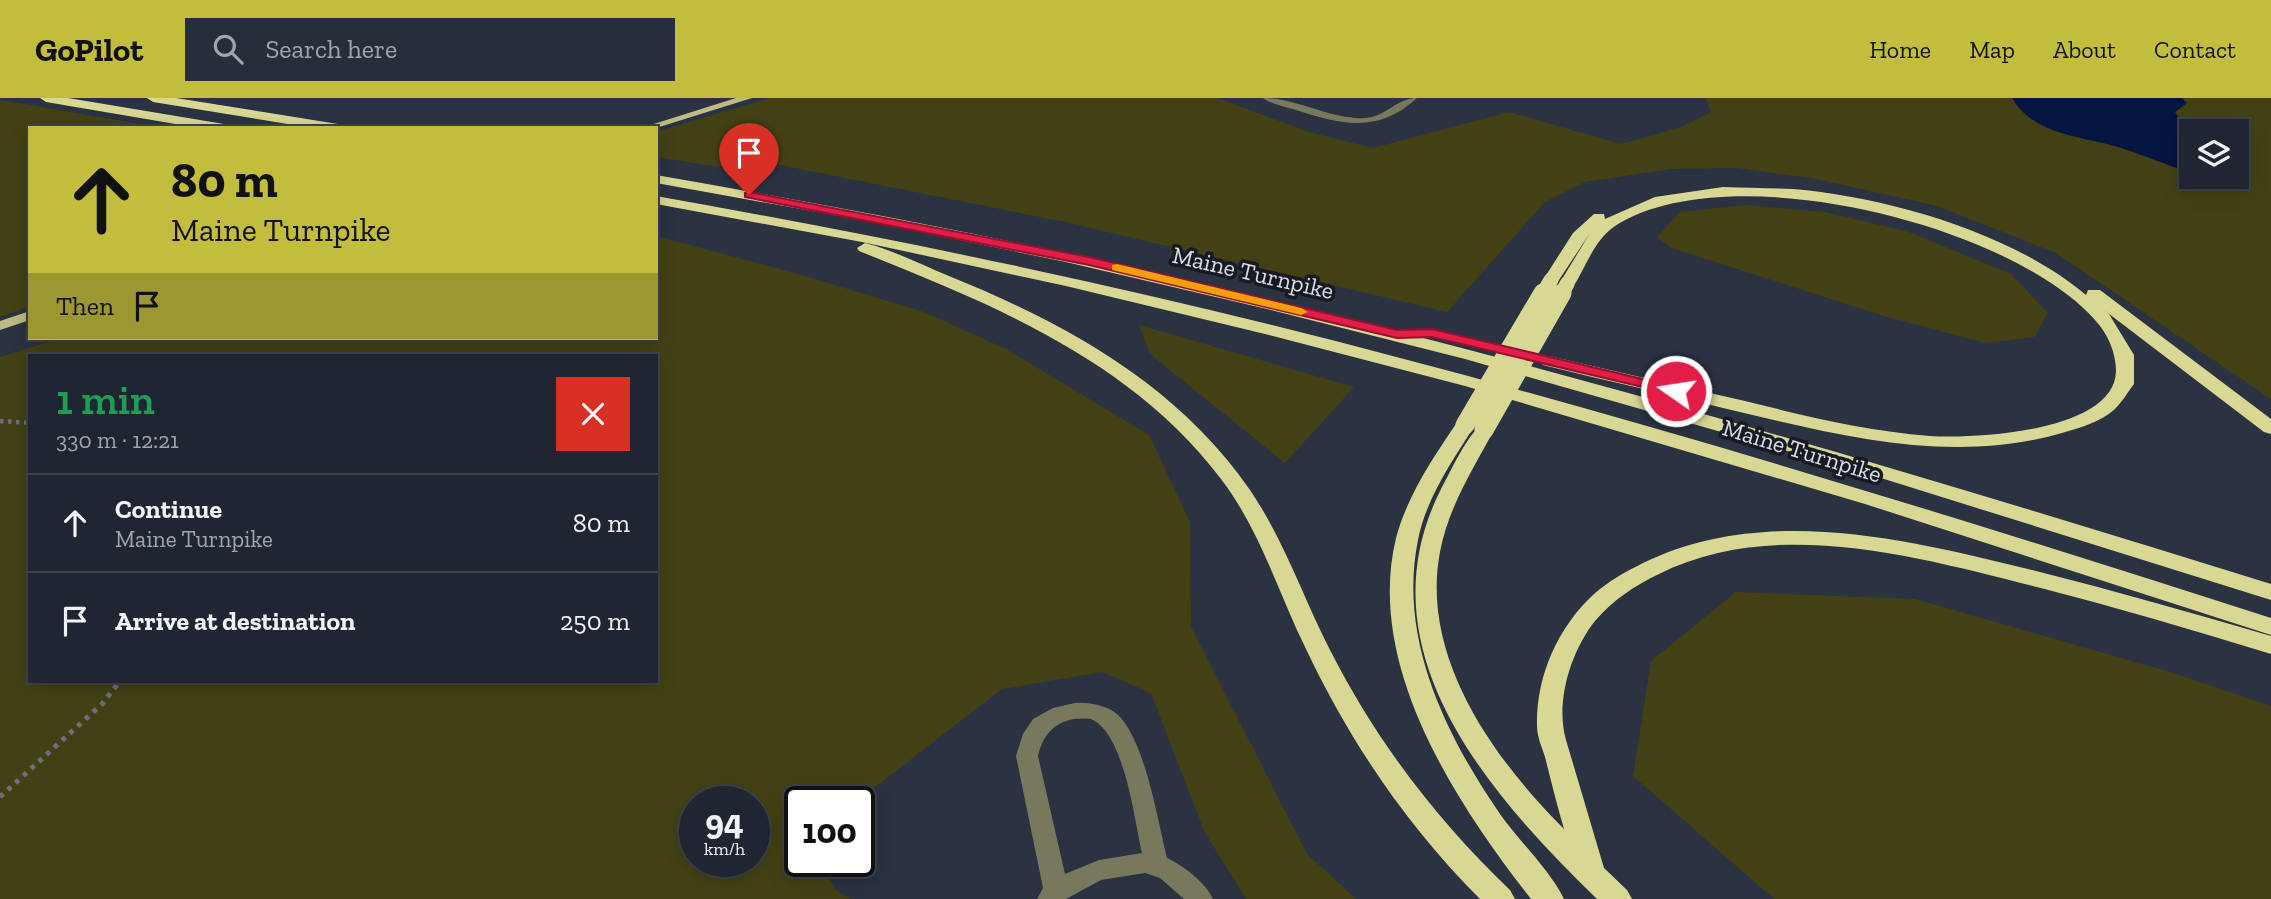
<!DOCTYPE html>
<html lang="en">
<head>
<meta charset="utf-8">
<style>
  body { margin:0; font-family:"Zilla Slab",serif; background:#282e39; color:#f1f3f6; height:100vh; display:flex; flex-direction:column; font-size:26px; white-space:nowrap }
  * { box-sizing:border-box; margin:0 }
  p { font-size:23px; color:#a2a5ab }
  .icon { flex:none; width:38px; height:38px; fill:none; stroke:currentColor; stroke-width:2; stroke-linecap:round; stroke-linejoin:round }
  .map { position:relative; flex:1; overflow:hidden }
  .drawer { position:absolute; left:28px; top:256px; width:630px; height:329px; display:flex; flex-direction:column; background:#202631; border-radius:0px; box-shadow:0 4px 18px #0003,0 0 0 2px #3d434d }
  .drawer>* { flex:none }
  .banner { position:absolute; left:28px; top:28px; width:630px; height:214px; border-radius:0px; box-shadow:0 4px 18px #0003,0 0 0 2px #3d434d; background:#c3bd3e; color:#111; overflow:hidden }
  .controls { position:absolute; left:2179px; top:21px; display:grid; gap:14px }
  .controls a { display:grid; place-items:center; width:70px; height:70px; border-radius:0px; background:#202631; box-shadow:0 4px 18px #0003,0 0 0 2px #3d434d; font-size:35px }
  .speed { position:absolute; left:679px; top:688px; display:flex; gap:14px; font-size:35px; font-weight:700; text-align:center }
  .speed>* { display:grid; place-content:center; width:91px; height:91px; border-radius:50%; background:#202631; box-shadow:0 4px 18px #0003,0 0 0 2px #3d434d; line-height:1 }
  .speed small { font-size:18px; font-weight:400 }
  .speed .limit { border:4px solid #111; border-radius:10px; background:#fff; color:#111 }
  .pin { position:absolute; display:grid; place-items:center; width:60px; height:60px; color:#fff; margin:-72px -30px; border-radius:50% 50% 50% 0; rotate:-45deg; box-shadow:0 0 7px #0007 }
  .pin .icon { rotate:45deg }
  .me { position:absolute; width:77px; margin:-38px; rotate:283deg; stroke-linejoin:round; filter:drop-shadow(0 0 5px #0008) }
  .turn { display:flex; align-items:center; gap:24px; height:147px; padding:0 28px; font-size:32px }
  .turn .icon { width:91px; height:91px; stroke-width:2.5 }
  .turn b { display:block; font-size:49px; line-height:60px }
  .then { display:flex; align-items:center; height:66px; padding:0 28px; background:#0003; gap:14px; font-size:26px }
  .round { display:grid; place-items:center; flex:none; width:74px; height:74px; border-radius:0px; background:#282e39 }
  .headline { display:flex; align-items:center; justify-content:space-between; height:119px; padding:0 28px }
  h1 { font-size:42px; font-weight:600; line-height:52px; color:#1e9e55 }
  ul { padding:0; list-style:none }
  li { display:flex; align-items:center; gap:21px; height:98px; padding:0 28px; border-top:2px solid #3d434d }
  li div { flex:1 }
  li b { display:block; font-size:26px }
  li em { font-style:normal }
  header { display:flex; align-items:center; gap:42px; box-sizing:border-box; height:98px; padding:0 35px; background:#c3bd3e; color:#111 }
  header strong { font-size:33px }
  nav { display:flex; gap:38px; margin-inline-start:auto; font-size:24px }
  .search { width:490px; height:63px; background:#282e39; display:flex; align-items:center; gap:18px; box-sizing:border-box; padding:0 24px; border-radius:0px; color:#a2a5ab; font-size:26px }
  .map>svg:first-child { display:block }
  .green { fill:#434114; fill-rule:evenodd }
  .water { fill:#051541 }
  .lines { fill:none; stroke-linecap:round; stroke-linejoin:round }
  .path-far1 { stroke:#696f7c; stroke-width:4.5; stroke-dasharray:3.5 4.5; stroke-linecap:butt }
  .path { stroke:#696f7c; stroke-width:5; stroke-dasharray:4.5 6; stroke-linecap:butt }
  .minor { fill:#78785d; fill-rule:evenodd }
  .major { fill:#bebc84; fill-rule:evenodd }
  .highway { fill:#d9d794; fill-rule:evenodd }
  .highway-bridge-far1 { stroke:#d9d794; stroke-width:15 }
  .highway-bridge { stroke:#d9d794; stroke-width:19 }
  .route { fill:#e11d48; stroke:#92132f; stroke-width:2 }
  .slow { fill:#f59e0b }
  .labels { text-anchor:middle; stroke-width:7; stroke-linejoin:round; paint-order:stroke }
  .street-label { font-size:24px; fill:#d9dde7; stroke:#171a21 }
</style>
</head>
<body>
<header>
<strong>GoPilot</strong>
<div class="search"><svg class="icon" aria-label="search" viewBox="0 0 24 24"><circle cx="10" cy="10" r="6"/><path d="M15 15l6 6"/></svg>Search here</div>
<nav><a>Home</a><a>Map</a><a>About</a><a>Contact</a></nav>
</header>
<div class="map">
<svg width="2271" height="801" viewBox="0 0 2271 801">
  <rect width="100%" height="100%" fill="#2b3241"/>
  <path class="green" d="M770,0H1217L1309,34L1373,50L1509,14L1621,46L1681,29L1711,14L1706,0H2271V301L2056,155L1937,108L1812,80L1737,70L1671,71L1585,84L1545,104L1447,214L1065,124L770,65L746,73L656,59V34ZM2191,33H2236V79H2191Z
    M0,2L164,30H30V208L0,219Z
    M1745,107L1825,114L1909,134L2011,176L2048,215L2034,239L1985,245L1884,218L1672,150L1657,139L1680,114Z
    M656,138L795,175L924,214L1006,251L1149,337L1190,424L1191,529L1307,756L1356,801H1246L1204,733L1151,595L1102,574L1002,591L857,703L800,704V763H818L837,793L851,801H0V259L62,240H656ZM30,257H656V583H30ZM695,704H754V763H695Z
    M1139,227L1354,289L1285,365L1150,256Z
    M1736,494L1915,501L2170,574L2271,608V801H1774L1633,678L1651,563Z"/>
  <path class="water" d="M2012,0H2182L2187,5L2175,14L2191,37V75C2167,67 2143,57 2118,49C2080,38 2034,37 2012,0Z"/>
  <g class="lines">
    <path class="path-far1" d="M0,323L30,325"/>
    <path class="path" d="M0,699L102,606L120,583"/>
    <path class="minor" d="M1263,0C1298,0 1330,22 1366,20C1385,19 1397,0 1417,0C1379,35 1344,27 1299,13C1287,9 1272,7 1263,0Z
      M1075,605C1089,604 1106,607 1117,616C1145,641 1158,724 1167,760C1184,768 1205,784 1213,801H1184L1160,780L1145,775L1101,782L1066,801H1037L1043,790L1016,658L1023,636L1033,621L1053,610ZM1091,621C1125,636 1134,721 1142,755L1099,762L1065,776L1038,658C1044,631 1062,618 1091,621Z"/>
    <path class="major" d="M736,0H752L656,30H641Z
      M30,213V222L0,232V223Z"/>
    <path class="highway" d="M40,0H68L224,26L230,30H199L46,4Z
      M147,0H176L338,26L344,30H312L153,4Z
      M656,77C863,113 1068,152 1272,202C1609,284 1940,383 2271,486V502L1865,375L1465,261L1267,211L1066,164L862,122L656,85Z
      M1723,89C1746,90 1770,90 1793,91C1887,99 2013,135 2086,197L2088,192H2100L2271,321V336L2264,334L2100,209L2109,216L2134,257V286C2128,294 2122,304 2115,311C2101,324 2079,330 2062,335C1948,368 1835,336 1723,310C1663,295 1603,282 1543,267L1540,263L1549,258C1614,273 1679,288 1745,303C1805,318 1867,333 1930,338C1974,341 2115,334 2116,273C2116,255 2108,236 2095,222C2010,126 1728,56 1615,128C1594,142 1586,169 1573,189L1567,191L1559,186L1590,135L1557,185H1545L1543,182L1573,135L1594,116H1604L1605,121L1655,99Z
      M656,98C863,135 1068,176 1272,227C1609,311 1941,414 2271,520V537L1865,406L1465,288L1265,236L1066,188L862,144L656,106Z
      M865,145C893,152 922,167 949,178C1065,225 1177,286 1250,392C1284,442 1303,499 1330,552C1377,644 1436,721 1510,792L1515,801H1480C1407,728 1350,644 1306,551C1278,494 1260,432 1221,381C1131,262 994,207 859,153L857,150Z
      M1465,321L1475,327C1453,362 1426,400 1418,442C1398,540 1445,636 1500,716C1519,743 1550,772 1564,801H1531C1456,705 1365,568 1396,440C1407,398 1434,358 1458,323Z
      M1484,326L1494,332C1473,371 1448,410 1440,454C1420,559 1494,661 1564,731C1557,707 1551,683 1545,659C1542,649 1537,639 1537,628C1536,579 1557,530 1594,496C1609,483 1625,474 1643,465C1766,405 1910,442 2036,473C2115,493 2193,515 2271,538V556C2193,532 2115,509 2037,489C1918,459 1775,418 1659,476C1634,488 1613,502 1595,523C1571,553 1555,604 1566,642L1604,770L1627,792L1632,801H1597C1488,695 1360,551 1441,391C1449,377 1470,330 1484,326Z"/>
    <path class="highway-bridge-far1" d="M1542,197L1551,182
      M1561,197L1567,186"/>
    <path class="highway-bridge" d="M1465,327L1543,195
      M1484,332L1562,195"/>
  </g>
  <path class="route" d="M749,94L1089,159L1397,232L1432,231L1676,289L1683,293L1676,297L1432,239L1397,240L1089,167L745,99V95Z"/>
  <path class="slow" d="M1117,166L1301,210L1308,214L1301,217L1112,172V167Z"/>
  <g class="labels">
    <g class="street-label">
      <text transform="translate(1253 175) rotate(13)" y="8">Maine Turnpike</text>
      <text transform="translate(1802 353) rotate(17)" y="8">Maine Turnpike</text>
    </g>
  </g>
</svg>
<div class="controls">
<a><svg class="icon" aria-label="layers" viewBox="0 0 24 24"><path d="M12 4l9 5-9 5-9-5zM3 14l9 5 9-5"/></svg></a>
</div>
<div class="speed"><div>94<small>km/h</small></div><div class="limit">100</div></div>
<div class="pin" style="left:749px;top:97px;background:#d93025"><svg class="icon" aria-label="arrive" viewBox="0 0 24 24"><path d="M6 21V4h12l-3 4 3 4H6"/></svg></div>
<svg class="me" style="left:1676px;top:293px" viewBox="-20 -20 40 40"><circle r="17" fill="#e11d48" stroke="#fff" stroke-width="3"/><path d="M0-11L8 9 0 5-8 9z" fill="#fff"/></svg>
<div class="banner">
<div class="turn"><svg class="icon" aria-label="ahead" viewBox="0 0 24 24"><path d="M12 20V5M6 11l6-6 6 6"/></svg><div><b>80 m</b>Maine Turnpike</div></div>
<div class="then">Then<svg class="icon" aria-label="arrive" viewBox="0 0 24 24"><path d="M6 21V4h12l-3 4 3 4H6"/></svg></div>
</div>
<section class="drawer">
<div class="headline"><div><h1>1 min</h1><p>330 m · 12:21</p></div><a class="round" style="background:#d93025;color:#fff"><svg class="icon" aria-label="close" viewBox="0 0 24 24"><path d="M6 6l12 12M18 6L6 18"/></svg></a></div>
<ul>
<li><svg class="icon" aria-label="ahead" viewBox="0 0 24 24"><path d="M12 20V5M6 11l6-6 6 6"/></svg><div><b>Continue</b><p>Maine Turnpike</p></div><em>80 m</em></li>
<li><svg class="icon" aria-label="arrive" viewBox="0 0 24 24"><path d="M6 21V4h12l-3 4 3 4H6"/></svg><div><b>Arrive at destination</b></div><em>250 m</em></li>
</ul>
</section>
</div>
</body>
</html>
